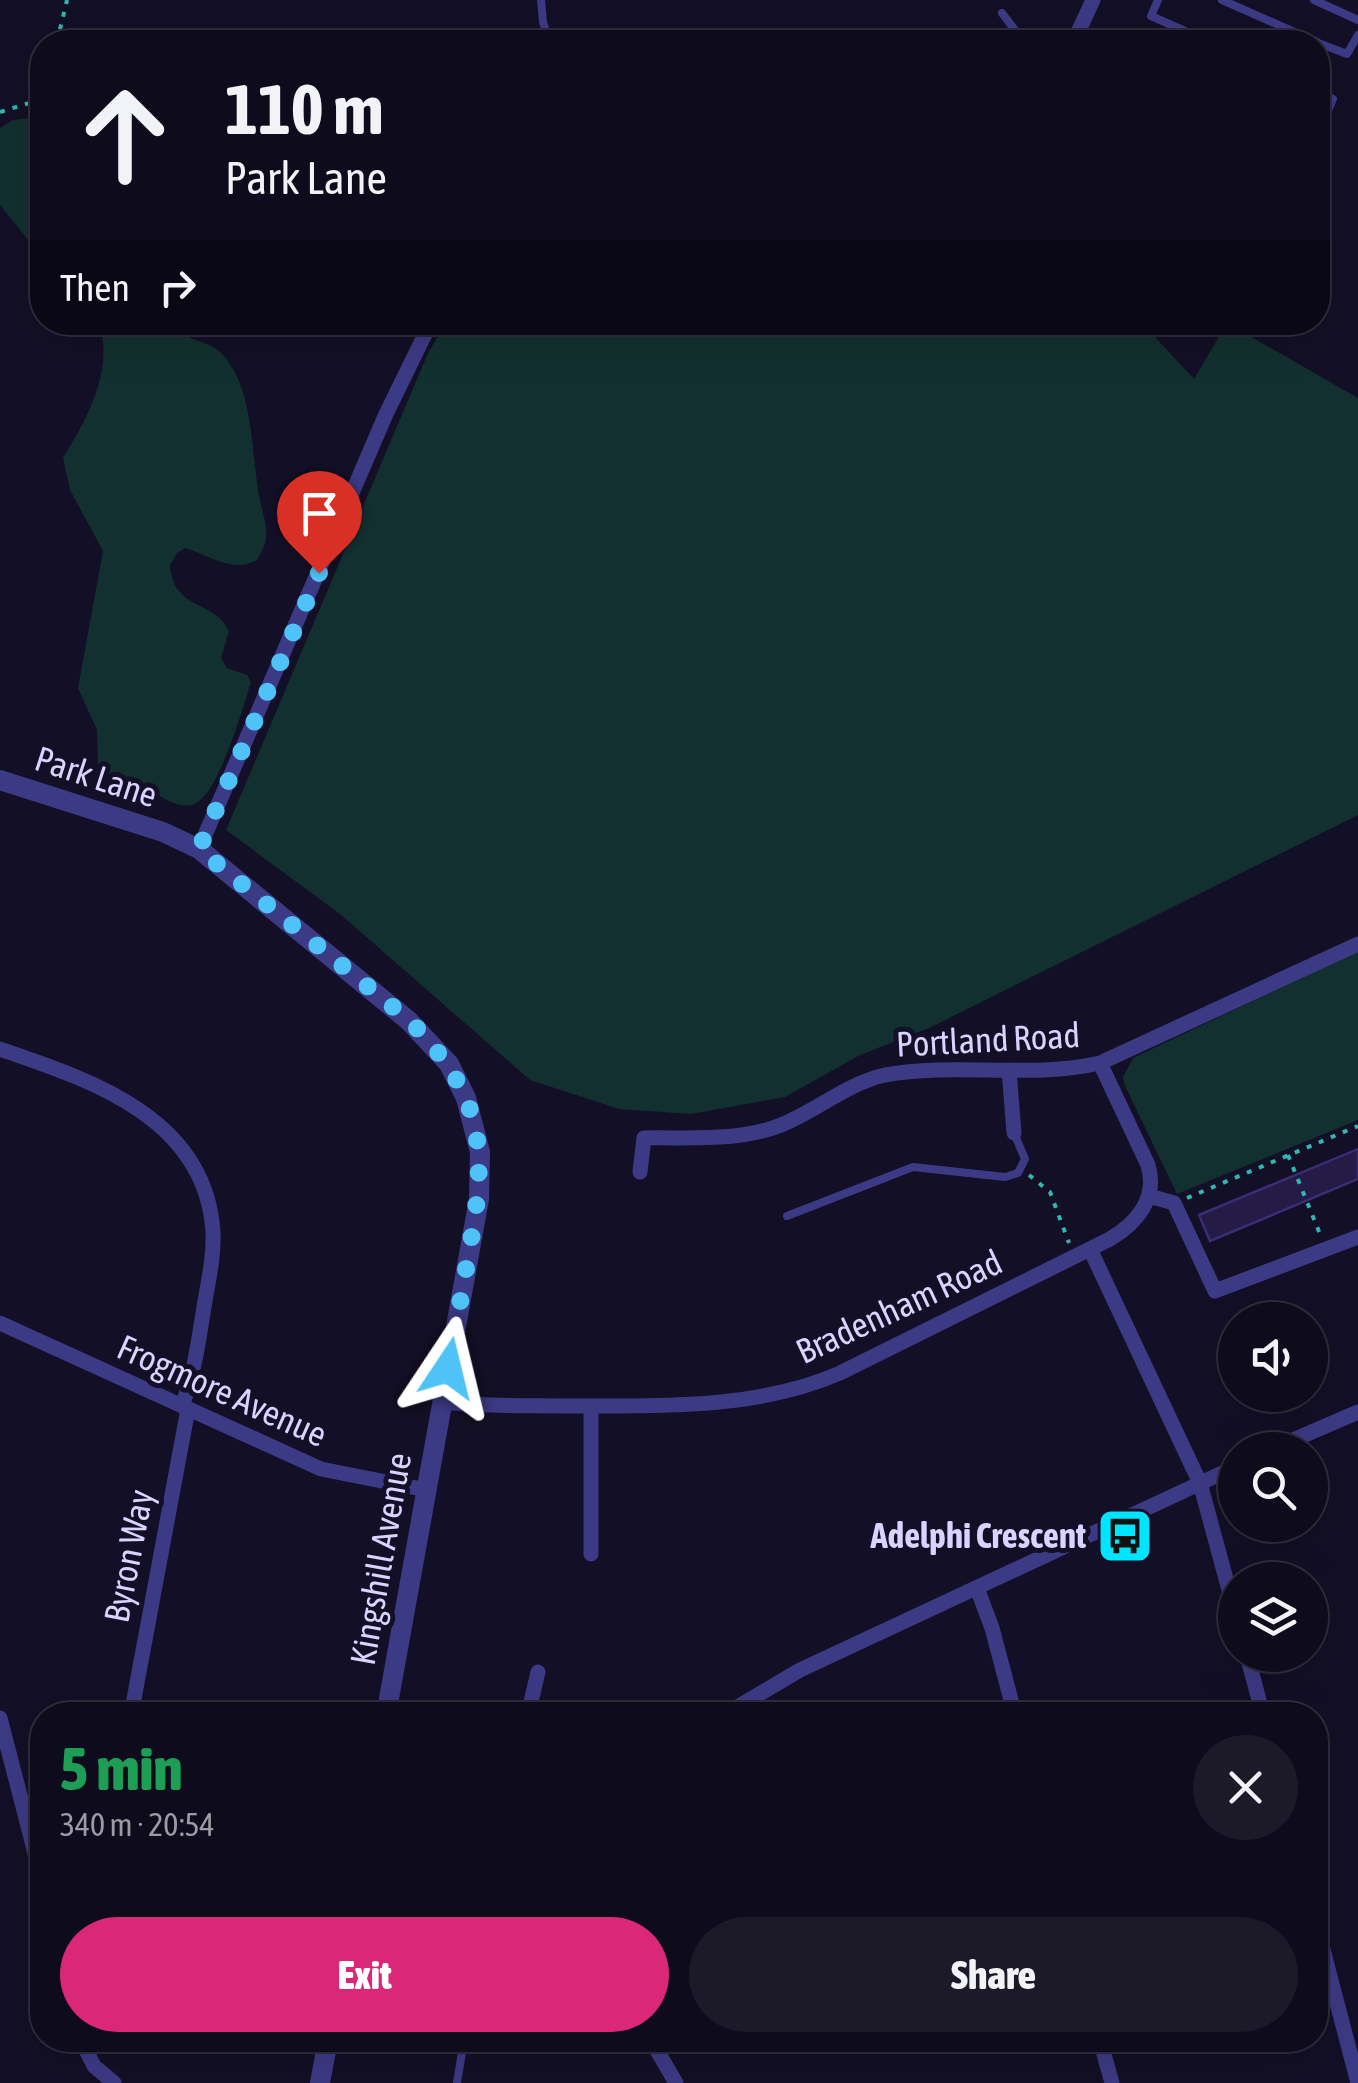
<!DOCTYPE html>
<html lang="en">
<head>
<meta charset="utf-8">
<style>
  body { margin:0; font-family:"Asap Condensed",sans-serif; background:#1c1929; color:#f1f3f6; height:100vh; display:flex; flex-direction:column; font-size:38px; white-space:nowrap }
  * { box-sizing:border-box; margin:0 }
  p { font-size:32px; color:#9b9ba3 }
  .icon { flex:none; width:55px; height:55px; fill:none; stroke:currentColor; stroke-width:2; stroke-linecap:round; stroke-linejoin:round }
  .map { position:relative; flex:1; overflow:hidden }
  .panel { position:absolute; left:30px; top:1702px; width:1298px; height:350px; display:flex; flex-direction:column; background:#0e0b1c; border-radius:40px; box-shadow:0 10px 40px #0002,0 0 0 2px #2e2b3b }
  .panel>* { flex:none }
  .hud { position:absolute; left:30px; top:30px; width:1300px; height:305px; border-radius:40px; box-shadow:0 10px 40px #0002,0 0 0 2px #2e2b3b; background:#0e0b1c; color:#f1f3f6; overflow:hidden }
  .controls { position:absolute; left:1218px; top:1302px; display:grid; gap:20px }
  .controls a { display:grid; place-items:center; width:110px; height:110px; border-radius:50%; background:#0e0b1c; box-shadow:0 10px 40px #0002,0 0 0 2px #2e2b3b; font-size:50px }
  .pin { position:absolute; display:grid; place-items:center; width:85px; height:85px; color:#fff; margin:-102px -42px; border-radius:50% 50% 50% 0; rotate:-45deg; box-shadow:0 0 10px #0007 }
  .pin .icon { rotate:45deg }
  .me { position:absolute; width:110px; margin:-55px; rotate:10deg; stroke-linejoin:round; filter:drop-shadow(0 0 8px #0008) }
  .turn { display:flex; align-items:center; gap:35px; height:210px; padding:0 30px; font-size:45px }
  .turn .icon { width:130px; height:130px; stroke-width:2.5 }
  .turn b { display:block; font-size:70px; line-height:85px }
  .then { display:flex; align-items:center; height:95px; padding:0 30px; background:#0003; gap:20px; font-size:38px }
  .round { display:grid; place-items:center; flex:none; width:105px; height:105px; border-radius:52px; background:#1c1929 }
  .headline { display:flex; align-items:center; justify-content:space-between; height:170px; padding:0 30px }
  h1 { font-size:60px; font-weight:800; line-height:75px; color:#1e9e55 }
  .primary-button { display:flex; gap:20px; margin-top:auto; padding:20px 30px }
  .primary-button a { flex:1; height:115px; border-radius:60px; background:#db2777; color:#fff; font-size:40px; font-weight:800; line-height:115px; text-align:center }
  .primary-button a+a { background:#1c1929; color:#f1f3f6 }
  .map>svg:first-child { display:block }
  .green { fill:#12302f }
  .building { fill:#241b47; stroke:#3b2d73; stroke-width:2.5 }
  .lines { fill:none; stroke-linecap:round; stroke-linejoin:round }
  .path { stroke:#2fb8b0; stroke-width:4; stroke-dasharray:5 8; stroke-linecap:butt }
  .service { stroke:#3d3a85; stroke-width:8 }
  .minor { stroke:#3d3a85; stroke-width:15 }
  .tertiary { stroke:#3d3a85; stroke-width:20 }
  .route { stroke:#4fc3f7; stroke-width:18; stroke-dasharray:0 32.4 }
  .labels { text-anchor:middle; stroke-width:10; stroke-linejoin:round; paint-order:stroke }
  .street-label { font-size:35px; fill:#d9d4ff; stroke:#130f26 }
  .poi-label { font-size:35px; font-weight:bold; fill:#d9d4ff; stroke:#130f26; text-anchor:end }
</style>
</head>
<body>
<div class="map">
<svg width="1358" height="2083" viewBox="0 0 1358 2083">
  <rect width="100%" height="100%" fill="#130f26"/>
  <path class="green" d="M42,117V257L0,205V128L13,120Z
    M447,322L1142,323L1194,379L1227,323L1358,398V815L929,1028L860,1055L785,1097L691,1114L619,1109L530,1080L340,914L226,830L428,353Z
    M98,323H177C191,347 204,337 220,352C255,385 251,458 260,500C262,513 268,525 266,539C265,546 261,553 257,560C233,574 209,555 185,548L177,553L170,565C173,611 214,599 229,631L221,658L227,668L247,675L251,682C243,707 218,799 192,805C176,809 163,796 149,791C134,785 118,784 104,777L98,765L97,730L78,688L103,551L70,490L63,458C86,421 116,367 98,323Z
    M1358,951V1120L1177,1194L1125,1086L1123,1077L1133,1058Z"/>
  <path class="building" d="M1358,1149V1179L1210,1241L1199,1215Z"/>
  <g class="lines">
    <path class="path" d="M57,42L67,0
      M0,112L36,101L42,90
      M1288,1155L1320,1234
      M1029,1175L1050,1192L1069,1243
      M1187,1198L1358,1126"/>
    <path class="service" d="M541,0L543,22L549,42
      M1158,0L1151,16L1210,42
      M1222,0L1317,42
      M1314,0L1358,20
      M1002,13L1024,42
      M1318,43L1347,54L1358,35
      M1318,91L1333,99L1318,134
      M787,1216L913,1167L1005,1177L1018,1173L1025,1159L1014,1133
      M1315,1868L1323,1866
      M457,2083L464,2040"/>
    <path class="minor" d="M1074,41L1093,0
      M1035,42L1055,37L1076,42
      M199,849L386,414L431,322
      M0,1049C90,1080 206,1117 213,1232C214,1255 209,1278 205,1301C199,1337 195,1372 182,1406
      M1009,1070L1014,1133
      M640,1172L644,1138C688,1137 739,1142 781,1125C816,1111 848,1083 885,1075C956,1062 1030,1079 1100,1063L1358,944
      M1149,1196L1174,1203L1215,1291L1358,1237
      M1090,1249L1200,1483L1235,1612
      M0,1323L321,1469L427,1490
      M442,1402C486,1407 530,1405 574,1406C662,1406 758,1409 840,1373L1110,1239C1137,1223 1158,1198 1148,1165L1100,1063
      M1270,1450L1358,1412
      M591,1554V1406
      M977,1588L992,1628L1015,1715
      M1247,1655L1263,1715
      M131,1715L188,1409
      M528,1715L538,1672
      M724,1715L800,1670L1235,1467
      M0,1718L42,1880
      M1315,1919L1358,2083
      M81,2040L94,2066L114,2083
      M651,2040L676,2083
      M1100,2040L1112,2083"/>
    <path class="tertiary" d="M0,780L163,832L199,849L409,1021L449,1064L466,1098L480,1152L479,1199L386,1715
      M320,2083L328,2040"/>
  </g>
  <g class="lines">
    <path class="route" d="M319,573L199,849L409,1020C483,1095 488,1146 470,1246C463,1286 456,1327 448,1368"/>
  </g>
  <defs>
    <g id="bus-square" transform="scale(2.875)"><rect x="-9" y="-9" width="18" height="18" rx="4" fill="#00e5ff" stroke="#130f26"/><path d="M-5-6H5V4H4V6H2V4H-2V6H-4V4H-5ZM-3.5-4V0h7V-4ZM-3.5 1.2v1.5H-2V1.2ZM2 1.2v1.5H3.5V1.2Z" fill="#111"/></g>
  </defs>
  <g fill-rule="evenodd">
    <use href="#bus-square" x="1125" y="1536"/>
  </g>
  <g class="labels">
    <g class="street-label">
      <text transform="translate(96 777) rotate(18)" y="12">Park Lane</text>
      <text transform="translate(988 1040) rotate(-3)" y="12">Portland Road</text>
      <text transform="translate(899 1307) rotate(-25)" y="12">Bradenham Road</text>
      <text transform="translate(222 1391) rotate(24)" y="12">Frogmore Avenue</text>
      <text transform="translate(129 1556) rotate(-79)" y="12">Byron Way</text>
      <text transform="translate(381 1559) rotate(-80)" y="12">Kingshill Avenue</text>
    </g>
    <g class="poi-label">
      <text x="1086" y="1548">Adelphi Crescent</text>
    </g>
  </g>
</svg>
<div class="controls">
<a><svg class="icon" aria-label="sound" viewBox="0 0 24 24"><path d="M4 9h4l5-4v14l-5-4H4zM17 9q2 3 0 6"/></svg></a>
<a><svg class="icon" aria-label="search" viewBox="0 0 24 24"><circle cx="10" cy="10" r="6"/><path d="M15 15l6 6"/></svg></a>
<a><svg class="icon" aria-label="layers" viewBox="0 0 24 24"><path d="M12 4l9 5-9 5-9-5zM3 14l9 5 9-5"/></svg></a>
</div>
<div class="pin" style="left:319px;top:573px;background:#d93025"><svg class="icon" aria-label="arrive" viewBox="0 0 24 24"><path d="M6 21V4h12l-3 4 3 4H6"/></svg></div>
<svg class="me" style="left:448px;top:1368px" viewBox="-20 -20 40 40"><path d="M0-17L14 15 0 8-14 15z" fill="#4fc3f7" stroke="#fff" stroke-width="4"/></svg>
<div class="hud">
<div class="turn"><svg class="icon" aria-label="ahead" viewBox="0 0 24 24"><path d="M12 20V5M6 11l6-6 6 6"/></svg><div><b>110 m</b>Park Lane</div></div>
<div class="then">Then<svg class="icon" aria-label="right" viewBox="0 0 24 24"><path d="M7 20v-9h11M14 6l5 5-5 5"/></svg></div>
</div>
<section class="panel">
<div class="headline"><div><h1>5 min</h1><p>340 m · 20:54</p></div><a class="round"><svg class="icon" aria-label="close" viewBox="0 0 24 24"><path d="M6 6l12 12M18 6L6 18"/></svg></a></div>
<div class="primary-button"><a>Exit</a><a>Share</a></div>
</section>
</div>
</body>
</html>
